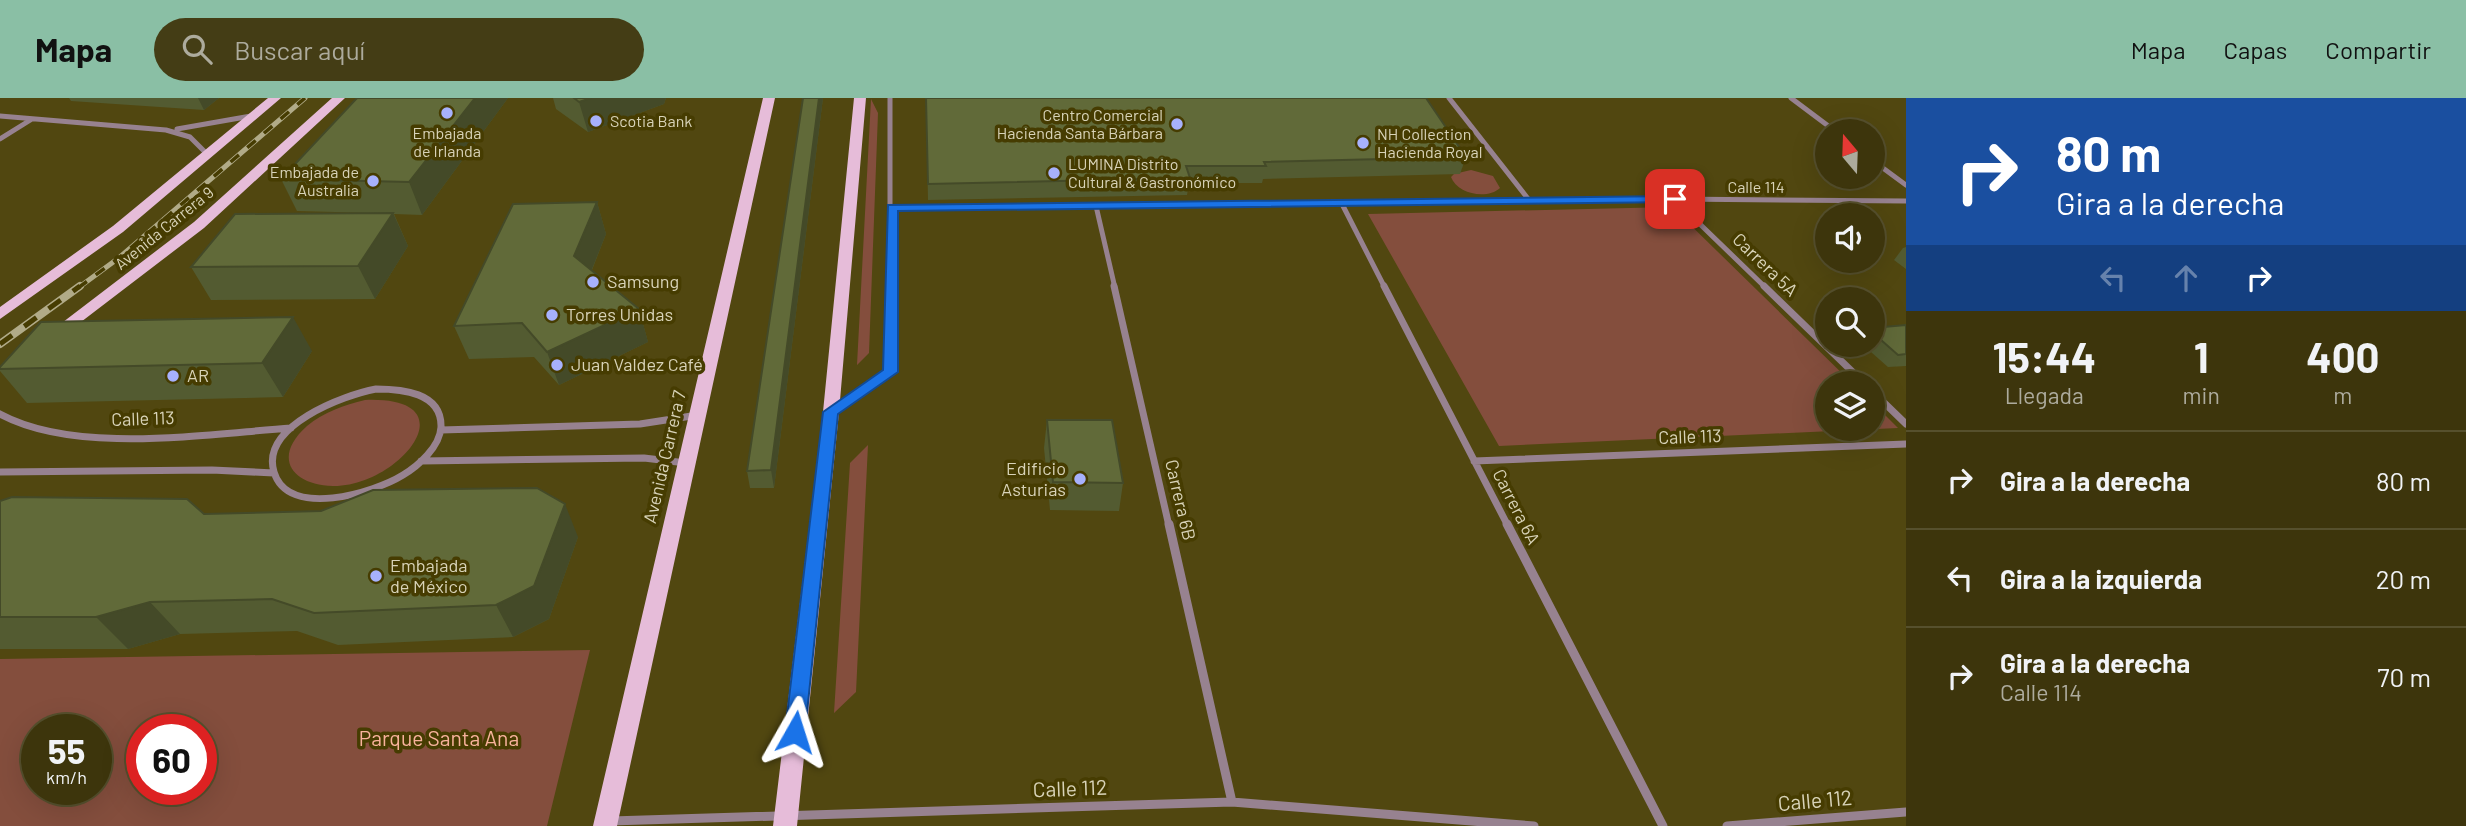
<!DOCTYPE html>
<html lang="es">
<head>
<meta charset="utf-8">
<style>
  body { margin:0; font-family:Barlow,sans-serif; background:#443d15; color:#f1f3f6; height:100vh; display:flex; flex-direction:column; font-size:26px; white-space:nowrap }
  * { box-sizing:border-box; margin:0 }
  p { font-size:23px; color:#adab9d }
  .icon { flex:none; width:38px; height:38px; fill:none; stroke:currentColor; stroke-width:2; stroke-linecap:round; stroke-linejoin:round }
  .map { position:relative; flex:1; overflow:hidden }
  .sheet { display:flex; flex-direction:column; background:#3d350c; width:560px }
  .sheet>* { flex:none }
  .banner { background:#1a4fa0; color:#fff; overflow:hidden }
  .needle { width:46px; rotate:341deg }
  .controls { position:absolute; left:1815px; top:21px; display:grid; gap:14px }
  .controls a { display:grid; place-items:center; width:70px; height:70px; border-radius:50%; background:#3d350c; box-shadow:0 7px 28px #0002,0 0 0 2px #56502d; font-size:35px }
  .speed { position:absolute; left:21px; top:616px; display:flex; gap:14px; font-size:35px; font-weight:700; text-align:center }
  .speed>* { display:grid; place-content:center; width:91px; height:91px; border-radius:50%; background:#3d350c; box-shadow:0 7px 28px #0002,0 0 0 2px #56502d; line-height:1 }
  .speed small { font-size:18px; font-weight:400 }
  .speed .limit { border:10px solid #d22; background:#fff; color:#111 }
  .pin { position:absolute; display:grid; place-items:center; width:60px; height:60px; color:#fff; margin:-30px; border-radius:14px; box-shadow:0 4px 10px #0006 }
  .me { position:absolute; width:77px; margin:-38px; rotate:6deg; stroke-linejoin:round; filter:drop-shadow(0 0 5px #0008) }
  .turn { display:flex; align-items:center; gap:24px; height:147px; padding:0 35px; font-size:32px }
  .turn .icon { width:91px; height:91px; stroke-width:2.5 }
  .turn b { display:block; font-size:49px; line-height:60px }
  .lanes { display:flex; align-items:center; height:66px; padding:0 35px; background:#0003; justify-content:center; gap:35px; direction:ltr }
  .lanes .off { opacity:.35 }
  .eta { display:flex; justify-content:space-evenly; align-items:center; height:119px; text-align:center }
  .eta b { font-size:42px; font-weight:700; line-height:49px }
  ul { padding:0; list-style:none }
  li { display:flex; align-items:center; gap:21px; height:98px; padding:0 35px; border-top:2px solid #56502d }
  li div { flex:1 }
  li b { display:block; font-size:26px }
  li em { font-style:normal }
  header { display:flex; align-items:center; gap:42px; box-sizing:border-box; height:98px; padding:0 35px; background:#8abfa5; color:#111 }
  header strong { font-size:33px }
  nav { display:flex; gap:38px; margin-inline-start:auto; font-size:24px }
  .search { width:490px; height:63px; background:#443d15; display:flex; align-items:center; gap:18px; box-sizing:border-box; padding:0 24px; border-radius:38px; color:#adab9d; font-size:26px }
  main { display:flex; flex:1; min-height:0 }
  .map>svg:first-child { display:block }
  .green { fill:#844e3d; fill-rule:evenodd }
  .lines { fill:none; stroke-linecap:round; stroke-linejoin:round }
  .street-far2 { stroke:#978290; stroke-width:5 }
  .street-far1 { stroke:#978290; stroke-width:7 }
  .street { stroke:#978290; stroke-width:9 }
  .primary { fill:#e6bcd9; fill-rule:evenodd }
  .rail-far1-casing { stroke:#b1ab88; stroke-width:5 }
  .rail-casing { stroke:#b1ab88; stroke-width:8 }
  .rail-far1 { stroke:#463c01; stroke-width:3.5; stroke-dasharray:11; stroke-linecap:butt }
  .rail { stroke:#463c01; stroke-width:5; stroke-dasharray:15; stroke-linecap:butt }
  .wall { fill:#535b31 }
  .shaded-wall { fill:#444a28 }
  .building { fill:#616a39; stroke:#444a28; stroke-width:2 }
  .route { fill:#1a73e8; stroke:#114b97; stroke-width:2 }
  .poi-dot { fill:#a7b1fc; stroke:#463c01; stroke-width:2.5 }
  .labels { text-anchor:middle; stroke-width:7; stroke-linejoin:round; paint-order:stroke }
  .far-poi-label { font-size:16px; fill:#d8d3b8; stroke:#463c01; text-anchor:start }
  .far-street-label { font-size:16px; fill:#d8d3b8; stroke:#463c01 }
  .street-label { font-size:18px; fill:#d8d3b8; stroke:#463c01 }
  .poi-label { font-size:18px; fill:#d8d3b8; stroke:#463c01; text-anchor:start }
  .near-park-label { font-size:21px; fill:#f8b29c; stroke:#463c01 }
  .near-street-label { font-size:21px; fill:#d8d3b8; stroke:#463c01 }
</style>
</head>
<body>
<header>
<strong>Mapa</strong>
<div class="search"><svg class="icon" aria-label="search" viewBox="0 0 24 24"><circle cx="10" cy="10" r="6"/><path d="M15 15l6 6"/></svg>Buscar aquí</div>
<nav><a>Mapa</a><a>Capas</a><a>Compartir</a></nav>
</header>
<main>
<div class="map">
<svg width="1906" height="728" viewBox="0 0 1906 728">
  <rect width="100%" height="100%" fill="#514710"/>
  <path class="green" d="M871,1L878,15L869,255L857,267Z
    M1471,72L1493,78L1500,90C1487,102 1457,96 1451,79L1454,76Z
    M1672,109L1852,285H1827V331H1872L1873,305L1898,330L1499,348L1368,116Z
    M365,302C473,298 399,389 333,388C291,387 272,359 307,328C324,314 344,307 365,302Z
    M868,347L856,594L834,615L850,365Z
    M590,552L547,728H0V561ZM37,632H96V691H37ZM142,632H201V691H142Z"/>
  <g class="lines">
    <path class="street-far2" d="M890,0V190
      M1449,0L1529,102
      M1791,0L1835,33
      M0,18L166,32L190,39L208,57
      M177,31L251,18
      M0,41L32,21
      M1872,62L1906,87
      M1675,102L1766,190
      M1341,104L1385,190
      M1096,108L1115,190
      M892,109L1675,101L1906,103"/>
    <path class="street-far1" d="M1114,188L1169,428
      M1384,188L1508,428
      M1764,188L1864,285
      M376,291C401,291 442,294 441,329C440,349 418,368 403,377C374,395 288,421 274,374C260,328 344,297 376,291Z
      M1872,293L1906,326
      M834,312L890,274V188
      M0,316C76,357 206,336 291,330
      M441,332L640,326L698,317
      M421,363L644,360L686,365
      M1474,363L1906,346
      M0,374L212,372L274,375"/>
    <path class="street" d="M1169,426L1232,704
      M1507,426L1663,728
      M611,723L1232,704L1534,728
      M1727,728L1906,714"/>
    <path class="primary" d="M268,0H281L123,134L0,221V209L113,128Z
      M332,0H345L204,130L60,240H50L47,237L50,234L194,124Z
      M763,0H775L617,728H593Z
      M854,0H866L839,314L797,728H773L823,314Z"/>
    <g class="rail-far1-casing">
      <path id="rail-far1" d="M78,190L120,159L305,0"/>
    </g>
    <g class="rail-casing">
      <path id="rail" d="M0,246L80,188"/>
    </g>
    <use href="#rail-far1" class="rail-far1"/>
    <use href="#rail" class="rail"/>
  </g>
  <path class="wall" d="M69,0H219L204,12L71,3Z
    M508,0L422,117L394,116L408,148L375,201L211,202L191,169L372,115L297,113L281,81Z
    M553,0H666L664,6L588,34L556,11Z
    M803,0H823L774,390H750L747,373Z
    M926,0L1466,59L1460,76L1263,81L1262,85H1189L1187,97L928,102Z
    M597,104L606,136L592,172L639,211L648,244L559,287L534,259L469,261L454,228Z
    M1906,149V171L1894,162L1903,150Z
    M1906,227V268L1888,269L1863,247H1872V230Z
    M312,253L283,299L27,305L0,273V269Z
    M1047,322L1123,385L1119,413L1050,412L1044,350Z
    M0,403L204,416L578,439L549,521L513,539L338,547L297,533L180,536L128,551H0Z"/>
  <path class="shaded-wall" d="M198,0H219L204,12Z
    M475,0H508L422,117L409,84Z
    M591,0H666L664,6L588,34L579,4Z
    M819,0H823L774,390L771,372Z
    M597,104L606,136L584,191L574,158Z
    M393,115L408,148L375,201L358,168Z
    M639,211L648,244L559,287L547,254Z
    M293,219L312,253L283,299L262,265Z
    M565,406L578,439L549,521L513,539L496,507Z
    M150,504L180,536L128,551L96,519Z"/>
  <path class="building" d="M357,0H475L409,84L281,81Z
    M574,0H591L579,4Z
    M803,0H819L771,372L747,373Z
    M926,0H1426L1466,59L1264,64L1266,68H1186L1190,80L928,86Z
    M597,104L574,158L639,211L547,254L522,225L454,228L513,106Z
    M393,115L358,168L191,169L235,116Z
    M293,219L262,265L0,271V269L41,224Z
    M1906,227V256L1898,257L1872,234V230Z
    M1047,322H1112L1123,385L1053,384Z
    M537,390L565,406L534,488L496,507L314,515L272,501L150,504L96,519H0V403L12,399L187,401L204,416L321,413L373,392Z"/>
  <path class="route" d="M1675,98L1681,101L1679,104L898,113V274L838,316L805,634L802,640L795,643L788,640L785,634L823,314L883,272L888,107Z"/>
  <g class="poi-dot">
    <circle cx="447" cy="15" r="7"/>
    <circle cx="596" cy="23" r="7"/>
    <circle cx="1177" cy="26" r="7"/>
    <circle cx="1363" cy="45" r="7"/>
    <circle cx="1054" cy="75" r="7"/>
    <circle cx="373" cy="83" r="7"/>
    <circle cx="593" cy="184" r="7"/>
    <circle cx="552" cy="217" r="7"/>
    <circle cx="557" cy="267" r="7"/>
    <circle cx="173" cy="278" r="7"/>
    <circle cx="1080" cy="381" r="7"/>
    <circle cx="376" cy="478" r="7"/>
  </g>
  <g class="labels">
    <g class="far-poi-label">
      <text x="1163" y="23" text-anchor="end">Centro Comercial<tspan x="1163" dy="18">Hacienda Santa Bárbara</tspan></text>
      <text x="610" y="29">Scotia Bank</text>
      <text x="447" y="41" text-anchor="middle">Embajada<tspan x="447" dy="18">de Irlanda</tspan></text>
      <text x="1377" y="42">NH Collection<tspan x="1377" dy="18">Hacienda Royal</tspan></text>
      <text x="1068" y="72">LUMINA Distrito<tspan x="1068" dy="18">Cultural &amp; Gastronómico</tspan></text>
      <text x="359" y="80" text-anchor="end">Embajada de<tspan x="359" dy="18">Australia</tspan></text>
    </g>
    <g class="far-street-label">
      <text x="1756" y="95">Calle 114</text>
      <text transform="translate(164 130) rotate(-39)" y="6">Avenida Carrera 9</text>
    </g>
    <g class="street-label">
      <text transform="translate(1765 167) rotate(44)" y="6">Carrera 5A</text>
      <text transform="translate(143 321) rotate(-2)" y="6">Calle 113</text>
      <text transform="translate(1690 339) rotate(-2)" y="6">Calle 113</text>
      <text transform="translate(665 359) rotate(-77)" y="6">Avenida Carrera 7</text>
      <text transform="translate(1180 402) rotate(77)" y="6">Carrera 6B</text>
      <text transform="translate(1516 409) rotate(63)" y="6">Carrera 6A</text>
    </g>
    <g class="poi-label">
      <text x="607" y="190">Samsung</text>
      <text x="566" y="223">Torres Unidas</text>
      <text x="571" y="273">Juan Valdez Café</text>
      <text x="187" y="284">AR</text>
      <text x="1066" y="377" text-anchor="end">Edificio<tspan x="1066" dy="21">Asturias</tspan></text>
      <text x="390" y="474">Embajada<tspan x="390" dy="21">de México</tspan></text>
    </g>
    <g class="near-park-label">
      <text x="439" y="648">Parque Santa Ana</text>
    </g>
    <g class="near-street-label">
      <text transform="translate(1070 691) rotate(-2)" y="7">Calle 112</text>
      <text transform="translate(1815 703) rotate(-5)" y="7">Calle 112</text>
    </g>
  </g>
</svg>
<div class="controls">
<a><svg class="needle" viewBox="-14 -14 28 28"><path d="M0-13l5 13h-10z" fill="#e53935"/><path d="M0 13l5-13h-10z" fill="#adab9d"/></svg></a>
<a><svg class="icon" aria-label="sound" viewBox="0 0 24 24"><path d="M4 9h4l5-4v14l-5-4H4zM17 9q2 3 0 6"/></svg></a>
<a><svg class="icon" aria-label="search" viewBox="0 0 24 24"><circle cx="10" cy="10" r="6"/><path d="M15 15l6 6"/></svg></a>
<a><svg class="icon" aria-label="layers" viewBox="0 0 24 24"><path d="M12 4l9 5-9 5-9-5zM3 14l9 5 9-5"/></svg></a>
</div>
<div class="speed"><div>55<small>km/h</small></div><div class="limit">60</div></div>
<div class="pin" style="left:1675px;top:101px;background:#d93025"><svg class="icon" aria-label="arrive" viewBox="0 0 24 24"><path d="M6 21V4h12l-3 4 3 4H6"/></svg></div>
<svg class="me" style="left:795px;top:634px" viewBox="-20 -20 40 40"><path d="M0-17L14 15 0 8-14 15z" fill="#1a73e8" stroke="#fff" stroke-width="4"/></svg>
</div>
<section class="sheet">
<div class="banner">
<div class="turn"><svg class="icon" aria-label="right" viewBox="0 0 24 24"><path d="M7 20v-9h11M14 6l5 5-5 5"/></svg><div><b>80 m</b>Gira a la derecha</div></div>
<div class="lanes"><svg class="icon off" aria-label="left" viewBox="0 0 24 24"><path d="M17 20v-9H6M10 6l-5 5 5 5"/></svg><svg class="icon off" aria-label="ahead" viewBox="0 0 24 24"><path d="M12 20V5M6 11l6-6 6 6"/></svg><svg class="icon" aria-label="right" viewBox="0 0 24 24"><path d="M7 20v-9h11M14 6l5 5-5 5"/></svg></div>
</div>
<div class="eta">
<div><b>15:44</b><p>Llegada</p></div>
<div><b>1</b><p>min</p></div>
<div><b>400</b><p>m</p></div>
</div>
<ul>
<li><svg class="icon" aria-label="right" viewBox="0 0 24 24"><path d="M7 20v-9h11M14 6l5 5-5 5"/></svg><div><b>Gira a la derecha</b></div><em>80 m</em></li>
<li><svg class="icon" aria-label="left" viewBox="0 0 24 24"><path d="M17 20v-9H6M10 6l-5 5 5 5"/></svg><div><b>Gira a la izquierda</b></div><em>20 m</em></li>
<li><svg class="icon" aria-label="right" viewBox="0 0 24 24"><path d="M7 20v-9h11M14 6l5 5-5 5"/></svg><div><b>Gira a la derecha</b><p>Calle 114</p></div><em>70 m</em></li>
</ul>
</section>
</main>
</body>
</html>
